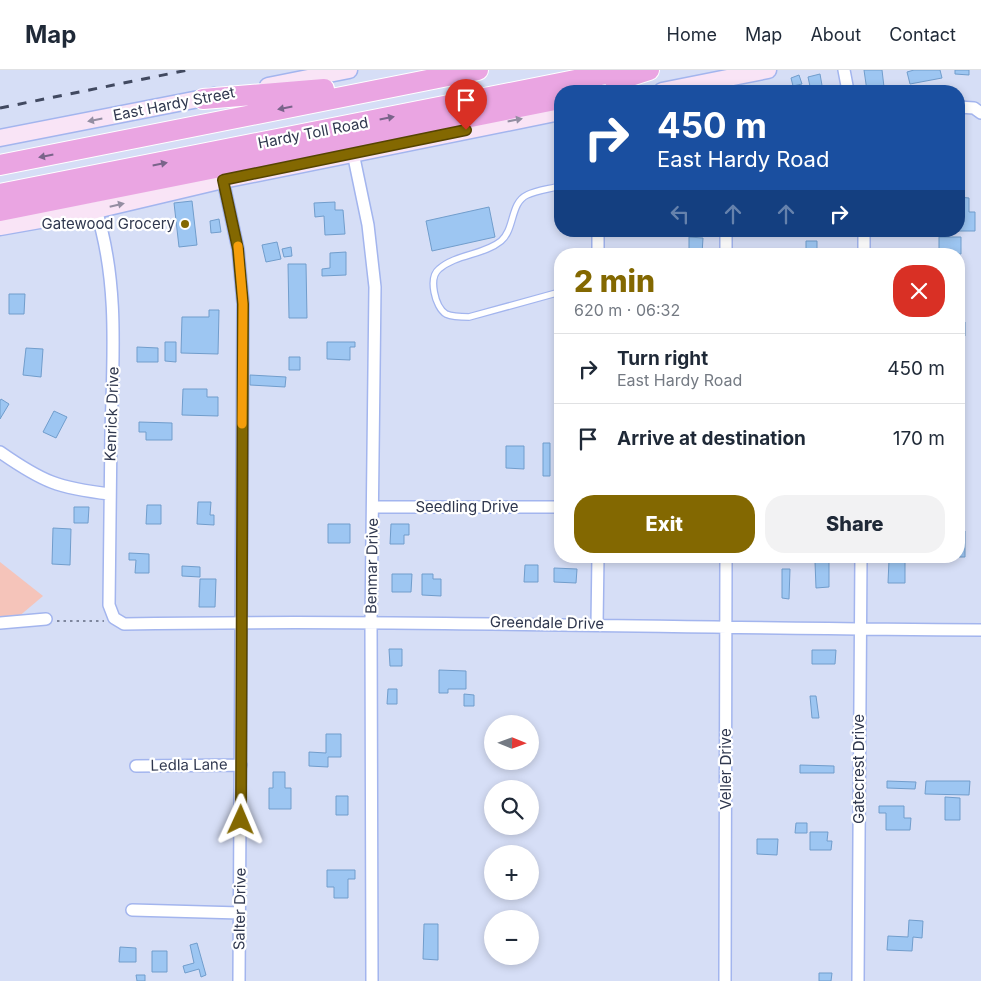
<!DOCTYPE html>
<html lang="en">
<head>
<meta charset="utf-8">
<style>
  body { margin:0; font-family:Inter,sans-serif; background:#f2f2f3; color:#1f2937; height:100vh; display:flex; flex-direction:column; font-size:19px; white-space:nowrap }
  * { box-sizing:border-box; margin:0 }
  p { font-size:16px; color:#747a83 }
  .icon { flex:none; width:28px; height:28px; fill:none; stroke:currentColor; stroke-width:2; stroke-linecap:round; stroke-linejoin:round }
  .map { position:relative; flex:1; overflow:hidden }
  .side { position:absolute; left:554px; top:178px; width:411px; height:315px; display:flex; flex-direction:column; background:#fff; border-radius:20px; box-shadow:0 2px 8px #0003 }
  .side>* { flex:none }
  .top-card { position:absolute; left:554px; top:15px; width:411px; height:152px; border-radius:20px; box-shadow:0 2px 8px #0003; background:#1a4fa0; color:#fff; overflow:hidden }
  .needle { width:32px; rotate:91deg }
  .controls { position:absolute; left:484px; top:645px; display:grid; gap:10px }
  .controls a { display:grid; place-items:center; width:55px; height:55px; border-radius:50%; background:#fff; box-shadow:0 2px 8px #0003; font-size:25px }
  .pin { position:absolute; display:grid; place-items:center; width:42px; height:42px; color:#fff; margin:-51px -21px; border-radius:50% 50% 50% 0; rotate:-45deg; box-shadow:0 0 5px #0007 }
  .pin .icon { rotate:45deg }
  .me { position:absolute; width:55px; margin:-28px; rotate:1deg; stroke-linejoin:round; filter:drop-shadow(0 0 4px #0008) }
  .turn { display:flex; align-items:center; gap:18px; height:105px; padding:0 20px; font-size:22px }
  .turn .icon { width:65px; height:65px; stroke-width:2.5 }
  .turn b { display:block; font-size:35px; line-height:42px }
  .lanes { display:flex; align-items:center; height:48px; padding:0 20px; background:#0003; justify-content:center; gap:25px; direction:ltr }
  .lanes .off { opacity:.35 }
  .round { display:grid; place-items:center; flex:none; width:52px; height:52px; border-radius:20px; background:#f2f2f3 }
  .overview { display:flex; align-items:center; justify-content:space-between; height:85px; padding:0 20px }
  h1 { font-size:30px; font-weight:800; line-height:38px; color:#836801 }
  .primary-button { display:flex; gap:10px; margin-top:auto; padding:10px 20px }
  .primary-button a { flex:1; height:58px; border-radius:20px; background:#836801; color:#fff; font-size:20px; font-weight:800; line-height:58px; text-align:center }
  .primary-button a+a { background:#f2f2f3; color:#1f2937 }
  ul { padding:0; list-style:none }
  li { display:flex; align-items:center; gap:15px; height:70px; padding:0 20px; border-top:1px solid #e0e1e3 }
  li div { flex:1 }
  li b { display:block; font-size:19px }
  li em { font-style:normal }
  header { display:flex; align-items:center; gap:30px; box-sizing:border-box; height:70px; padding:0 25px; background:#fff; border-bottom:1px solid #e0e1e3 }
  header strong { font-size:24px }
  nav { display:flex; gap:28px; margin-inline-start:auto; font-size:18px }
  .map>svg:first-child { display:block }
  .green { fill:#f5c4ba }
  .building { fill:#9dc6f2; stroke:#719dcc }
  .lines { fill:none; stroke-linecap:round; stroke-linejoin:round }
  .service-casing { stroke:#a3b5ee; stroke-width:8 }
  .minor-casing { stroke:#a3b5ee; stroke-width:14 }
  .secondary-casing { stroke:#a3b5ee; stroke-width:19 }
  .motorway-casing { stroke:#fff; stroke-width:22 }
  .path { stroke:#7e869d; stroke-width:2; stroke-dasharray:2.5 4; stroke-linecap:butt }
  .service { stroke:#fff; stroke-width:5.5 }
  .minor { stroke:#fff; stroke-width:11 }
  .secondary { stroke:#f9e4f6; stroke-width:16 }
  .motorway { stroke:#eaa5e2; stroke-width:20 }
  .rail { stroke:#414960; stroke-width:3; stroke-dasharray:9 9; stroke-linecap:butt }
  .oneway { fill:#7a648a }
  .oneway2 { fill:#948ea2 }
  .route-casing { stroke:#554401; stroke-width:12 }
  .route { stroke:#836801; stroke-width:9 }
  .slow { stroke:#f59e0b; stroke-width:9 }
  .poi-dot { fill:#836801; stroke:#fff; stroke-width:2 }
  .labels { text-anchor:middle; stroke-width:4.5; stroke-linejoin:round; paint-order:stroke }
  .street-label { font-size:15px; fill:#30384f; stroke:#fff }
  .poi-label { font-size:15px; fill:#30384f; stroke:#fff; text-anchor:end }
</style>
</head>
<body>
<header>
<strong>Map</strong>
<nav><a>Home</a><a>Map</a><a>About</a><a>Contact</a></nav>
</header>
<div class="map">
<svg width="981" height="911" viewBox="0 0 981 911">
  <rect width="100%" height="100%" fill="#d6def6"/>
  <path class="green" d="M0,492L43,526L17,548H0Z"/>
  <path class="building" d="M864,0H882L884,17L867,21Z
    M914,0H940L942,8L910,14L907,2Z
    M955,0H969V5L955,4Z
    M820,4L823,21H811L808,7Z
    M799,5L802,14L793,16L791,8Z
    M959,127L969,128V142H975V161H959Z
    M192,131L197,175L179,177L174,133Z
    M335,132V140H343L345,164L325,165L324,146L315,147L314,133Z
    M489,137L495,167L432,181L426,151Z
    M219,149L221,162L211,163L210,151Z
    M689,167L703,168L702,184H689Z
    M939,167H961V184H939Z
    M806,171H817V184H806Z
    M277,172L281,189L266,192L262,175Z
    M291,177L292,186L284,187L282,179Z
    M346,182V205L322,206V199L330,198V183Z
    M288,194H306L307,248H289Z
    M9,224H25L24,244H9Z
    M209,240H219L218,284L181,283L182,247H209Z
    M959,252H965V266H959Z
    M165,272H176V292L165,291Z
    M327,272H355V277H350V290L327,289Z
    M137,277L158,278V292H137Z
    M26,278L43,279L41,307L23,305Z
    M289,287H300V300H289Z
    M250,305L286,307L285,317L250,315Z
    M183,319H207V327H218V346L182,345Z
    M1,329L9,334L0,349V331Z
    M959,335H964V346H959Z
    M54,341L67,347L56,368L43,362Z
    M959,351H963V368H959Z
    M139,352L172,353V370H146V362H139Z
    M543,373H550V406H543Z
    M506,376H524V399L506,398Z
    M198,432H211L210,445H214V455L197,454Z
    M147,435H161V454H146Z
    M74,437H89L88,453H74Z
    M328,454H350V473H328Z
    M391,454H409V465H404V474H390Z
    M53,458L71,459L70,495L52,494Z
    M959,461H965V487H951L959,486Z
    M129,483L149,484V503H135L136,490H129Z
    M889,490H905V513H888Z
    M815,492H829V517L816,518Z
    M525,495H538V512H524Z
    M182,496L200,497V507L182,506Z
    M554,498L577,499L576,513L554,512Z
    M782,499H790L789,529L782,528Z
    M392,504H412L411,522H392Z
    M422,504H433V509H441V526L422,525Z
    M200,509H216L215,537H199Z
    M389,579H402V596H390Z
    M812,580H836L835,594H812Z
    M439,600L466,601V619H448V623H439Z
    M388,619H397V634H387Z
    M464,624L474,625V636H464Z
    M810,626H816L819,648H812Z
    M326,664H341V687H328V697L309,696V682L326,683Z
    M800,695L834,696V703H800Z
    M273,702H285V718H291V739H269V718H273Z
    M887,711L916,712L915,719L887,718Z
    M926,711H970L969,725L925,724Z
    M336,726H348V745H336Z
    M945,727L960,728V750H945Z
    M879,736H904V748H911L910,760H886V743H879Z
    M796,753H807V763H795Z
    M810,762H828L827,771H832L831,780H810Z
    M757,769H778L777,785L757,784Z
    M327,800H355V809H348V828H334V817H327Z
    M909,850L923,851L922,868L913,867L912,881L887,880L888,866L908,867Z
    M424,854H438V890L423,889Z
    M197,873L206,905L201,907L199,899L185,903L183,896L194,893L190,875Z
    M120,877L136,878V892H119Z
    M152,881H167V902H152Z
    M819,903H832L831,911H819Z
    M136,905H145V911H137Z"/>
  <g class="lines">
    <g class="service-casing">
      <path id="service" d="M560,116C550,119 537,120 527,125C510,133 515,159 501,171C484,185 456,184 439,199C428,208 435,237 446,244C453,247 462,247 469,247L560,222"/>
    </g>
    <g class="minor-casing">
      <path id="minor" d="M844,0L848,21
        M959,37L974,38L981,43
        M353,83L368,155L375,217L371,552L372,911
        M223,110L238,179L243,233L239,911
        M96,140C119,212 113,288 111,363C110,420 110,477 109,535L114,548L124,554C410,549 695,559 981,560
        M598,161V184
        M726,184V161
        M864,184V161
        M0,382C43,412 58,418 110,424
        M374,437H560
        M0,553L46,549
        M597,554L598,486
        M136,696L241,695
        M132,840L240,843
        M725,911L726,486
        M858,911L861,486"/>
    </g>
    <g class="secondary-casing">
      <path id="secondary" d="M268,16L349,0
        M662,21L768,0
        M0,68L214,26
        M0,157L96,140L223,110L560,42"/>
    </g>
    <g class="motorway-casing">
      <path id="motorway" d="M615,11L649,0
        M203,29L324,19
        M0,95L478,0
        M0,124L626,0
        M0,141L560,29"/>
    </g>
    <path class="path" d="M57,551H104"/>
    <use href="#service" class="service"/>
    <use href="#minor" class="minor"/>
    <use href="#secondary" class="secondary"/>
    <use href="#motorway" class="motorway"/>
    <path class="rail" d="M0,38L188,0"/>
  </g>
  <defs><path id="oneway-solid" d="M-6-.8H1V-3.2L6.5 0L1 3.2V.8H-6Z" transform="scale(1.25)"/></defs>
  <g class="oneway">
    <use href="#oneway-solid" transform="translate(285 38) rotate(169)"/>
    <use href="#oneway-solid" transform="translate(387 48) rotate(-11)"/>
    <use href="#oneway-solid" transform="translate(46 86) rotate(169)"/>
    <use href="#oneway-solid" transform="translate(160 94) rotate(-11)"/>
  </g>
  <g class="oneway2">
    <use href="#oneway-solid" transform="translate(95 50) rotate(169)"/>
    <use href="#oneway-solid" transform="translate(515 50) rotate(-11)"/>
    <use href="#oneway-solid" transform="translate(117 135) rotate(-13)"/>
  </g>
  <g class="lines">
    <g class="route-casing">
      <path id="route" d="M241,750L243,234L238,179L223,110L466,60"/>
    </g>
    <use href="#route" class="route"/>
    <path class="slow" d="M238,176L243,234L242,354"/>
  </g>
  <circle class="poi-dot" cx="185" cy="154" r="5"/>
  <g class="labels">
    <g class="street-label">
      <text transform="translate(174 34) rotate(-11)" y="5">East Hardy Street</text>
      <text transform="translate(313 63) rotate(-11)" y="5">Hardy Toll Road</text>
      <text transform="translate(112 344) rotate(-88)" y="5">Kenrick Drive</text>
      <text x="467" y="442">Seedling Drive</text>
      <text transform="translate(372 496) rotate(-89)" y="5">Benmar Drive</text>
      <text transform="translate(547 553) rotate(1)" y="5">Greendale Drive</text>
      <text transform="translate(189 695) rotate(-1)" y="5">Ledla Lane</text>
      <text transform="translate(726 699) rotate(-90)" y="5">Veller Drive</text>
      <text transform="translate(859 699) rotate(-90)" y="5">Gatecrest Drive</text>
      <text transform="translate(240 839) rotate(-89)" y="5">Salter Drive</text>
    </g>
    <g class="poi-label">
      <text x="175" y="159">Gatewood Grocery</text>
    </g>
  </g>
</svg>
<div class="controls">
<a><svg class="needle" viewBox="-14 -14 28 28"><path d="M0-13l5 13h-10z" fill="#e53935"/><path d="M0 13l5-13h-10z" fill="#747a83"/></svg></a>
<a><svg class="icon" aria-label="search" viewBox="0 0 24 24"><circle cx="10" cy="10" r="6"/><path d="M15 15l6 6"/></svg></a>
<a>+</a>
<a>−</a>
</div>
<div class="pin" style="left:466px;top:60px;background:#d93025"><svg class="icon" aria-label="arrive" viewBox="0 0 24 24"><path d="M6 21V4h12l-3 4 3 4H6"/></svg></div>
<svg class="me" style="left:241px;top:750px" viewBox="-20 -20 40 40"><path d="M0-17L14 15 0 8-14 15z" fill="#836801" stroke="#fff" stroke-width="4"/></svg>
<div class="top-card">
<div class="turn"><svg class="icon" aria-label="right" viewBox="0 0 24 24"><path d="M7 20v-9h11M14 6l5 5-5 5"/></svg><div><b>450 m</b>East Hardy Road</div></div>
<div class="lanes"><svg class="icon off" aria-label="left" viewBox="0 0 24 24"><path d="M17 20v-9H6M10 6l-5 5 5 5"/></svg><svg class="icon off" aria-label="ahead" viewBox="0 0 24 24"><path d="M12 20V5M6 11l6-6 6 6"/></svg><svg class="icon off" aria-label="ahead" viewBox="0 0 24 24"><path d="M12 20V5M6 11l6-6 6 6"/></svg><svg class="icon" aria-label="right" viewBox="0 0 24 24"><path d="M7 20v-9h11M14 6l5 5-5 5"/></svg></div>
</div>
<section class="side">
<div class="overview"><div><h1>2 min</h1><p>620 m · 06:32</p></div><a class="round" style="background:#d93025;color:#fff"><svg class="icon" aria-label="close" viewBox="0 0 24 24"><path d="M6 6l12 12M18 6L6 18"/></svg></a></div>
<ul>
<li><svg class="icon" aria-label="right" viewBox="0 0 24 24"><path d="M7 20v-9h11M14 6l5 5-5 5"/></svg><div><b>Turn right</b><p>East Hardy Road</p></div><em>450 m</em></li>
<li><svg class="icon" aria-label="arrive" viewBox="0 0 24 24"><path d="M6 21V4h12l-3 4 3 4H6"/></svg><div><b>Arrive at destination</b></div><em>170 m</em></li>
</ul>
<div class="primary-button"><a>Exit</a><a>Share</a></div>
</section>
</div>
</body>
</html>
